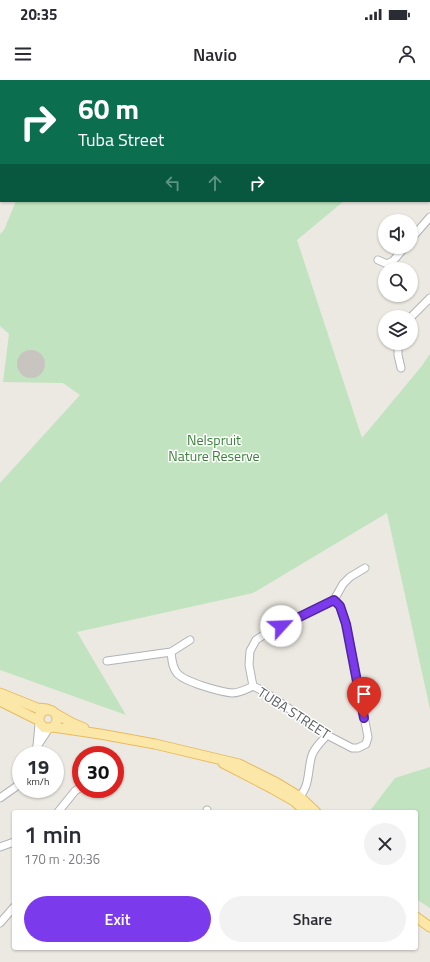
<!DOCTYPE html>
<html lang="en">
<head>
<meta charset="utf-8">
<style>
  body { margin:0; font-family:"Titillium Web",sans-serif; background:#f2f2f3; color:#2b2b33; height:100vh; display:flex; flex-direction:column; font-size:15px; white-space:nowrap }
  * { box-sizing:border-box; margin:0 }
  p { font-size:13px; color:#7c7c81 }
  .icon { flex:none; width:22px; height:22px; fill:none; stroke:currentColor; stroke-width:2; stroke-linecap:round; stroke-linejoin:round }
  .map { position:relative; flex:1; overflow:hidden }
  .sheet { position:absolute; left:12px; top:730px; width:406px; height:140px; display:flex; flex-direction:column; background:#fff; border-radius:4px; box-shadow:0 1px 3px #0004 }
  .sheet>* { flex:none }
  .guide { position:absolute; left:0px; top:0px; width:430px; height:122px; box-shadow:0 1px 3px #0004; background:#0b6e4f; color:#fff; overflow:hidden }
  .controls { position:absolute; left:378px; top:134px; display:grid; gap:8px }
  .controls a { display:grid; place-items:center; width:40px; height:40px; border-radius:50%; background:#fff; box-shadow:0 1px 3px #0004; font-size:20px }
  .speed { position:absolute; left:12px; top:666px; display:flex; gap:8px; font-size:20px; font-weight:700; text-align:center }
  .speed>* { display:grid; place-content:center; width:52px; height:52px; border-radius:50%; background:#fff; box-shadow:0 1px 3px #0004; line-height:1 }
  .speed small { font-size:10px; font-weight:400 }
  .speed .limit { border:6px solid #d22; background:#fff; color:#111 }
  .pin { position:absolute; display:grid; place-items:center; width:34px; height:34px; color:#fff; margin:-41px -17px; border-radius:50% 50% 50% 0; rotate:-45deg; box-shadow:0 0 4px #0007 }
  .pin .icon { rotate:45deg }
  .me { position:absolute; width:44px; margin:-22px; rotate:65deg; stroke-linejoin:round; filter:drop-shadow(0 0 3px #0008) }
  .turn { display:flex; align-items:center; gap:14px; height:84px; padding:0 12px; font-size:18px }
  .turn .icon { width:52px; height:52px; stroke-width:2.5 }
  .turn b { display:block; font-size:28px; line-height:34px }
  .lanes { display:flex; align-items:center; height:38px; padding:0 12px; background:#0003; justify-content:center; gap:20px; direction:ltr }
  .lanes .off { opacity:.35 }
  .round { display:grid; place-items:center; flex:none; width:42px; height:42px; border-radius:21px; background:#f2f2f3 }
  .overview { display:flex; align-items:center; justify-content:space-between; height:68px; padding:0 12px }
  h1 { font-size:24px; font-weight:600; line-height:30px }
  .button { display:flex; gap:8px; margin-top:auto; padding:8px 12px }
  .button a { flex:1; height:46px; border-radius:24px; background:#7c3aed; color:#fff; font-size:16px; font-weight:600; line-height:46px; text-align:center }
  .button a+a { background:#f2f2f3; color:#2b2b33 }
  .status { display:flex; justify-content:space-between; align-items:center; height:28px; padding:0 20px; background:#fff; direction:ltr }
  .status svg { height:11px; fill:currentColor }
  header { display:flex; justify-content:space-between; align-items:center; height:52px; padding:0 12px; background:#fff; font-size:18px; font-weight:600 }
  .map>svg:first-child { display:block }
  .green { fill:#c1e3bf }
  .building { fill:#c8c4bf }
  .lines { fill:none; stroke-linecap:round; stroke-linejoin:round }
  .minor-casing { stroke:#b0b3b7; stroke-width:9 }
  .major-casing { stroke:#eaba5d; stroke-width:11 }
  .minor { stroke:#fff; stroke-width:7 }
  .major { stroke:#fbe8a9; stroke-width:9 }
  .route-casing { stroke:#51269a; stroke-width:10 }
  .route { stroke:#7c3aed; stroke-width:7 }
  .labels { text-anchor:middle; stroke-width:3; stroke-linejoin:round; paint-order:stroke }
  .park-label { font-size:14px; fill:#3a8339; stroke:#fff }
  .street-label { font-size:14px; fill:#5a5e62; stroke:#fff }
</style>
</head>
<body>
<div class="status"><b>20:35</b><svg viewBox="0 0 49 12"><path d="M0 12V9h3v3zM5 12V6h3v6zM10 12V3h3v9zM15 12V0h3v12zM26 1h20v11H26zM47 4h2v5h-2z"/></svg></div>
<header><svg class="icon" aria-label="menu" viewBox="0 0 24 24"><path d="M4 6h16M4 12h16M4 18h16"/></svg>Navio<svg class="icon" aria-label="person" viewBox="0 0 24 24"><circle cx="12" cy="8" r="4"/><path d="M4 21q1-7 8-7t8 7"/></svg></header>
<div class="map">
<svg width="430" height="882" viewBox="0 0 430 882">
  <rect width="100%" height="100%" fill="#ece9e2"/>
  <path class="green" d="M22,0H430V50L429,51V1Z
    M16,121H344L297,160L362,358L421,287L430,274V629L387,433L253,513L77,552L126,635L0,590V403L80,315L63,303L3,302L9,254L0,246V154L4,150Z
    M430,687V828L416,819V732H369L395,698Z"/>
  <path class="building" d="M17 284a14 14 0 1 1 28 0a14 14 0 1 1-28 0Z"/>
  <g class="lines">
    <g class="minor-casing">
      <path id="minor" d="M411,159L430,137
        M378,180L387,184L393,181L405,167
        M411,237L430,218
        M398,263V275L401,288
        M171,572C172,580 172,587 177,593C184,602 221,612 232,613C240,613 247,609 253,606
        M107,581L171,572L190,560
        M253,606L265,612L327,655L352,668H358L366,664L368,657L346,544L340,526L334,520
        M253,606L249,585L250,571L256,560L268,552L334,520L343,504L350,497L365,488
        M38,665L49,648
        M33,675L37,666L39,644
        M0,718L17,706L21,700
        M297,719C311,707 307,690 312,675C315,667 322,661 327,655
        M58,732L75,711L81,707
        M207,732V730
        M0,767L14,762
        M0,843L14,827"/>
    </g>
    <g class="major-casing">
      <path id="major" d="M0,613L37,628L47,629
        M0,621L38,640
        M39 639a9 9 0 1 1 18 0a9 9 0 1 1-18 0Z
        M56,634L72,643L84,648
        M53,647L100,654L155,664L239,684L277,703L300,717L316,732
        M223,683L273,709L294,721L306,732
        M416,837L430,847"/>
    </g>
    <use href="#minor" class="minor"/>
    <use href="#major" class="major"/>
  </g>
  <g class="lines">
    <g class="route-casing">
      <path id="route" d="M281,546L334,520L340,526L346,544L364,638"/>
    </g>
    <use href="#route" class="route"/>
  </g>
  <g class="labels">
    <g class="park-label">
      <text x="214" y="365">Nelspruit<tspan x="214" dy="16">Nature Reserve</tspan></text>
    </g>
    <g class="street-label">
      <text transform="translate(294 633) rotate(33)" y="5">TUBA STREET</text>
    </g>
  </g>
</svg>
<div class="controls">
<a><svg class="icon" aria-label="sound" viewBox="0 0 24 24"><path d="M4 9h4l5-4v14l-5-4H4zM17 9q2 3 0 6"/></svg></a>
<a><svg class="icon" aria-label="search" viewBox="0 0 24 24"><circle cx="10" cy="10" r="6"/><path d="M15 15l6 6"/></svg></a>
<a><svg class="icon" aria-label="layers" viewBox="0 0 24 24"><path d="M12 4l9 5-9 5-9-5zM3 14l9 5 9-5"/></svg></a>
</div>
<div class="speed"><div>19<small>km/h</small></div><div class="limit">30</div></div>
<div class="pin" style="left:364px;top:638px;background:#d93025"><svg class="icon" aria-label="arrive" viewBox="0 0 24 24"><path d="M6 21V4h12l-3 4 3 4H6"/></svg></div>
<svg class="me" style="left:281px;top:546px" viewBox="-20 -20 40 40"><circle r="19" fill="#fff"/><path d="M0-13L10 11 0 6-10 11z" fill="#7c3aed"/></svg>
<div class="guide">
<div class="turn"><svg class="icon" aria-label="right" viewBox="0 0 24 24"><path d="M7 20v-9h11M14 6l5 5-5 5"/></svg><div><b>60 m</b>Tuba Street</div></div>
<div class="lanes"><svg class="icon off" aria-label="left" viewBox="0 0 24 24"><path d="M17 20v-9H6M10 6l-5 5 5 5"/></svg><svg class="icon off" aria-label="ahead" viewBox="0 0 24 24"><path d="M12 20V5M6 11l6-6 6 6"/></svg><svg class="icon" aria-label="right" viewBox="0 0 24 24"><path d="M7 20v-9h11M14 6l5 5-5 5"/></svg></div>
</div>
<section class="sheet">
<div class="overview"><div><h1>1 min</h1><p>170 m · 20:36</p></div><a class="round"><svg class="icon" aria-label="close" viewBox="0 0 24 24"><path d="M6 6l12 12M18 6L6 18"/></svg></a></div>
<div class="button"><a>Exit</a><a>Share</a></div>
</section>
</div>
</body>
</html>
